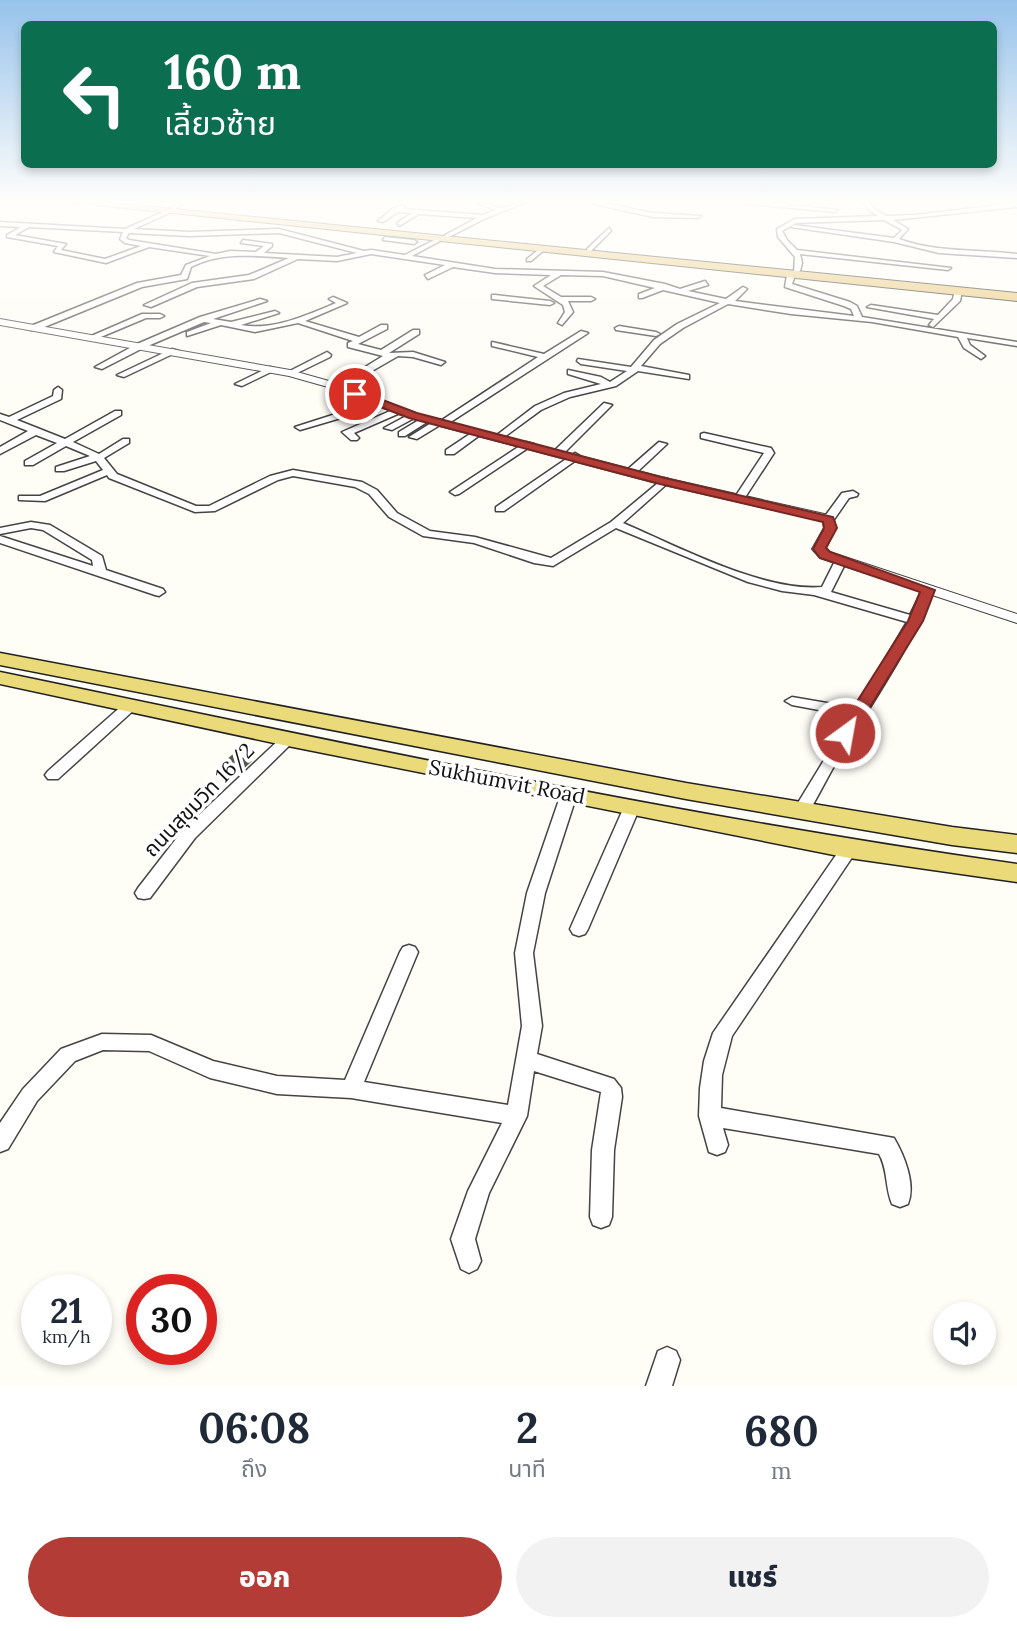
<!DOCTYPE html>
<html lang="th">
<head>
<meta charset="utf-8">
<style>
  body { margin:0; font-family:Lora,"Noto Sans Thai",serif; background:#f2f2f3; color:#1f2937; height:100vh; display:flex; flex-direction:column; font-size:26px; white-space:nowrap }
  * { box-sizing:border-box; margin:0 }
  p { font-size:23px; color:#747a83 }
  .icon { flex:none; width:38px; height:38px; fill:none; stroke:currentColor; stroke-width:2; stroke-linecap:round; stroke-linejoin:round }
  .map { position:relative; height:1386px; overflow:hidden }
  .drawer { display:flex; flex-direction:column; background:#fff; flex:1 }
  .drawer>* { flex:none }
  .guide { position:absolute; left:21px; top:21px; width:976px; height:147px; border-radius:10px; box-shadow:0 4px 10px #0003; background:#0b6e4f; color:#fff; overflow:hidden }
  .fabs { position:absolute; left:933px; top:1302px; display:grid; gap:14px }
  .fabs a { display:grid; place-items:center; width:63px; height:63px; border-radius:50%; background:#fff; box-shadow:0 4px 10px #0003; font-size:35px }
  .speed { position:absolute; left:21px; top:1274px; display:flex; gap:14px; font-size:35px; font-weight:700; text-align:center }
  .speed>* { display:grid; place-content:center; width:91px; height:91px; border-radius:50%; background:#fff; box-shadow:0 4px 10px #0003; line-height:1 }
  .speed small { font-size:18px; font-weight:400 }
  .speed .limit { border:10px solid #d22; background:#fff; color:#111 }
  .pin { position:absolute; display:grid; place-items:center; width:60px; height:60px; color:#fff; margin:-30px; border:4px solid #fff; border-radius:50%; box-shadow:0 2px 7px #0007 }
  .me { position:absolute; width:77px; margin:-38px; rotate:32deg; stroke-linejoin:round; filter:drop-shadow(0 0 5px #0008) }
  .turn { display:flex; align-items:center; gap:24px; height:147px; padding:0 28px; font-size:32px }
  .turn .icon { width:91px; height:91px; stroke-width:2.5 }
  .turn b { display:block; font-size:49px; line-height:60px }
  .eta { display:flex; justify-content:space-evenly; align-items:center; height:119px; text-align:center }
  .eta b { font-size:42px; font-weight:800; line-height:49px }
  .button { display:flex; gap:14px; margin-top:auto; padding:14px 28px }
  .button a { flex:1; height:80px; border-radius:42px; background:#b33d36; color:#fff; font-size:28px; font-weight:800; line-height:80px; text-align:center }
  .button a+a { background:#f2f2f3; color:#1f2937 }
  .map>svg:first-child { display:block }
  .building { fill:#58534e }
  .lines { fill:none; stroke-linecap:round; stroke-linejoin:round }
  .minor-casing { stroke:#444; stroke-width:3 }
  .tertiary-casing { stroke:#444; stroke-width:2 }
  .primary-casing { stroke:#222; stroke-width:3 }
  .trunk-casing { stroke:#222; stroke-width:2 }
  .minor { fill:#fff; fill-rule:evenodd }
  .tertiary { fill:#fff; fill-rule:evenodd }
  .primary { fill:#eada79; fill-rule:evenodd }
  .trunk { fill:#e8c573; fill-rule:evenodd }
  .route { fill:#b33d36; stroke:#742823; stroke-width:2 }
  .labels { text-anchor:middle; stroke-width:7; stroke-linejoin:round; paint-order:stroke }
  .street-label { font-size:21px; fill:#111; stroke:#fff }
</style>
</head>
<body>
<div class="map">
<svg width="1017" height="1386" viewBox="0 0 1017 1386">
  <rect width="100%" height="100%" fill="#fefdf6"/>
  <path class="building" d="M233,754L252,761L234,778L215,770Z"/>
  <g class="lines">
    <g class="minor-casing">
      <path id="minor" d="M177,202H184L174,210H170Z
        M475,202C485,202 492,207 501,208C509,208 517,202 526,202L486,218L447,238L445,235L477,218L419,214L399,226L397,223L412,213L398,212L383,222L378,221L392,209L402,205L405,207L403,209L483,215L496,210Z
        M585,202H599L653,213L701,216L698,218L653,217Z
        M732,202H762L838,210L835,212Z
        M863,202H869L874,209L887,216L914,215L1017,203V207L893,220L908,229L899,239C937,253 978,249 1017,254V258L939,253L894,242L791,227L794,225L894,238L902,230L884,220L796,223L782,231L787,240L797,250L951,268L948,270L800,254L802,263L800,271L794,272L795,257L778,237L777,229L795,219L878,216L870,211Z
        M167,210L169,213L134,229L189,232L279,229L364,251L371,250L405,255L438,238L440,241L412,256L495,269L603,272L665,284L680,289L705,281L708,285L688,291L726,299L743,287L747,289L735,301L854,316L851,309L844,306L785,287L787,275L791,273L795,275L792,284L850,302L857,306L862,317L1017,342V346L967,338L970,345L985,356L981,359L964,348L958,337L872,322L791,314L728,304L683,328L660,344L641,366L689,375V379L638,371L616,386L570,397L541,410L500,440L495,437L497,435L535,406L564,393L601,384L568,374V370L601,377L610,382L627,371L581,364L577,361L578,359L631,367L654,340L677,324L720,303L663,290L642,298H639V294L655,288L603,276L561,275L543,286L561,297H591L595,299L591,301H568L573,312L562,325L558,323L565,312L563,305L534,286L551,275L495,273L453,267L428,279L425,275L445,265L371,254L337,261L298,259L254,279L197,287L151,307L144,305L192,283L249,275L289,258C255,256 222,251 191,267L187,279L142,287L37,330H31V326L137,283L181,275L186,265L210,256L149,247L106,263L54,252L58,246L7,237V235L21,227L0,226V222L125,229ZM29,227L123,232L120,239L125,243L141,246L105,259L61,250L66,244L15,235ZM129,233L189,236L279,233L357,253L337,257L264,253L272,246V244L243,240L241,243L264,246L256,252L230,251L216,254L129,240L126,238Z
        M609,228L611,231L591,251H587V249Z
        M385,237L414,240L417,242L414,244L383,240Z
        M542,247L544,250L531,261H527V259Z
        M955,289L962,291L960,301L933,327L929,325L934,319L867,307L871,305L938,315L953,299Z
        M495,295L550,301L554,303L550,305L492,299V295Z
        M333,297L347,303L305,321L359,337L381,325H387V329L358,344L381,350L413,330H419V334L389,353L413,352L445,362L441,365L413,357L398,356L339,390L335,387L336,385L383,356L348,347V343L353,341L298,323L255,332L221,325L187,336V332L211,323L204,322L143,348L102,369L95,367L137,344L200,317L260,299L267,301L213,319L231,322L275,311L279,313L241,325C273,331 307,315 336,303L329,299Z
        M142,314H160L164,316L160,318H146L96,339L89,337Z
        M619,326L656,332L660,334L656,336L616,330L615,328Z
        M581,331L588,333L446,425H440L417,439L409,437L436,420H442L538,357L492,346V342L544,354Z
        M172,349L179,351L124,377L117,375Z
        M327,352L331,355L330,357L293,375L286,373Z
        M270,367L277,369L242,386L235,384Z
        M58,387L62,390L61,399L17,420L65,439L115,411H121V415L73,442L99,454L123,439H129V443L104,458L117,474L196,506H209L270,476L293,470L362,482L377,490L397,513L430,531L475,537L551,558L611,522L664,478L668,479V483L623,523C677,546 763,592 822,587L836,559H844L846,562L831,592L910,615L924,587H932L934,590C910,647 875,699 841,754C829,774 819,795 807,815H795L793,811L851,716L792,705L785,701L792,697L856,708L907,622L814,595L782,591L748,582L616,528L553,566L534,563L474,543L423,536L389,517L369,494L355,487L293,476L278,480L215,511L195,512L109,478L107,475L45,501L19,500V496H40L103,470L96,461L64,471H56V467L90,456L66,446L33,465H25V461L57,443L36,435L0,454V447L28,431L0,420V414L9,417L53,396L54,390Z
        M369,399L377,401L351,415L300,430L295,427L345,411Z
        M604,403L612,405L563,454H555V450Z
        M397,408L402,411L400,413L354,433L359,438L357,440H351L342,432Z
        M410,414L418,416L392,430L384,428Z
        M419,420L427,422L405,436H399V432Z
        M476,430L484,432L454,454H446V450Z
        M704,433L771,448L774,453L744,499H736L735,497L764,453L701,438V434Z
        M526,442L534,444L459,494L455,495L450,492Z
        M659,442L667,444L635,474H627V470Z
        M575,453L580,456L579,458L504,511H496V507Z
        M853,491L858,494L857,496L849,498L833,521H825L823,519L842,493Z
        M31,522L50,525L102,556L106,570L163,589L165,592L159,596L155,595L0,543V536L93,566L92,560L43,530L31,528L0,534V528Z
        M130,702L137,706L135,709L58,779H48L45,775L48,771L125,703Z
        M288,734L293,736L295,739L293,742L195,838L150,898L144,899L138,898L135,893L138,888L183,830L283,736Z
        M569,789L575,790L577,794L545,893L533,953L542,1026L537,1054L614,1079L621,1088L622,1097L614,1150L612,1217L609,1225L601,1228L593,1225L590,1217L592,1150L601,1092L534,1071L527,1116L489,1193L475,1239L481,1261L477,1269L469,1273L461,1269L451,1239L468,1191L502,1123L351,1098L277,1094L210,1078L149,1051L103,1050L75,1061L37,1101L8,1149L0,1152V1123L23,1089L61,1049L102,1034L151,1035L213,1061L277,1076L345,1080L400,952L403,947L409,945L415,947L418,952L364,1082L508,1105L522,1026L515,953L527,893L561,794L563,790Z
        M632,802L638,803L640,807L588,929L585,934L579,936L573,934L570,929L624,807L626,803Z
        M849,843L855,845L857,849L855,853L732,1036L722,1075L721,1108L894,1138C904,1155 916,1184 908,1204L900,1207L892,1204C885,1188 888,1169 879,1154L723,1128L728,1145L725,1152L717,1155L709,1152L699,1116L700,1088L704,1061L713,1033L843,845Z
        M667,1347L676,1351L680,1360L672,1386H646L658,1351Z"/>
    </g>
    <g class="tertiary-casing">
      <path id="tertiary" d="M0,319L290,370L343,385L417,414L665,478L833,516L836,528L826,548L830,552L1017,614V623L820,558L812,549L824,528L823,521L660,484L409,418L335,389L289,376L0,325Z"/>
    </g>
    <g class="primary-casing">
      <path id="primary" d="M0,653L686,783L952,827L1017,835V853L952,845L686,799L0,665Z
        M0,672C337,742 676,816 1017,864V882L849,858L288,746L0,684Z"/>
    </g>
    <g class="trunk-casing">
      <path id="trunk" d="M67,202H104L1017,293V301Z"/>
    </g>
    <use href="#minor" class="minor"/>
    <use href="#tertiary" class="tertiary"/>
    <use href="#primary" class="primary"/>
    <use href="#trunk" class="trunk"/>
  </g>
  <linearGradient id="sky" x2="0" y2="1"><stop stop-color="#97c3eb"/><stop offset="0.51" stop-color="#fffefb"/><stop offset="1" stop-color="#fffefb" stop-opacity="0"/></linearGradient>
  <rect width="1017" height="396" fill="url(#sky)"/>
  <path class="route" d="M352,391H359L417,413L665,478L833,517L837,528L826,548L830,552L935,590L923,621L854,733L845,738L840,736L837,733L908,621L920,592L820,558L813,549L824,528L823,522L660,484L409,418L352,396Z"/>
  <g class="labels">
    <g class="street-label">
      <text transform="translate(507 782) rotate(11)" y="7">Sukhumvit Road</text>
      <text transform="translate(199 800) rotate(-46)" y="7">ถนนสุขุมวิท 16/2</text>
    </g>
  </g>
</svg>
<div class="fabs">
<a><svg class="icon" aria-label="sound" viewBox="0 0 24 24"><path d="M4 9h4l5-4v14l-5-4H4zM17 9q2 3 0 6"/></svg></a>
</div>
<div class="speed"><div>21<small>km/h</small></div><div class="limit">30</div></div>
<div class="pin" style="left:355px;top:394px;background:#d93025"><svg class="icon" aria-label="arrive" viewBox="0 0 24 24"><path d="M6 21V4h12l-3 4 3 4H6"/></svg></div>
<svg class="me" style="left:845px;top:733px" viewBox="-20 -20 40 40"><circle r="17" fill="#b33d36" stroke="#fff" stroke-width="3"/><path d="M0-11L8 9 0 5-8 9z" fill="#fff"/></svg>
<div class="guide">
<div class="turn"><svg class="icon" aria-label="left" viewBox="0 0 24 24"><path d="M17 20v-9H6M10 6l-5 5 5 5"/></svg><div><b>160 m</b>เลี้ยวซ้าย</div></div>
</div>
</div>
<section class="drawer">
<div class="eta">
<div><b>06:08</b><p>ถึง</p></div>
<div><b>2</b><p>นาที</p></div>
<div><b>680</b><p>m</p></div>
</div>
<div class="button"><a>ออก</a><a>แชร์</a></div>
</section>
</body>
</html>
